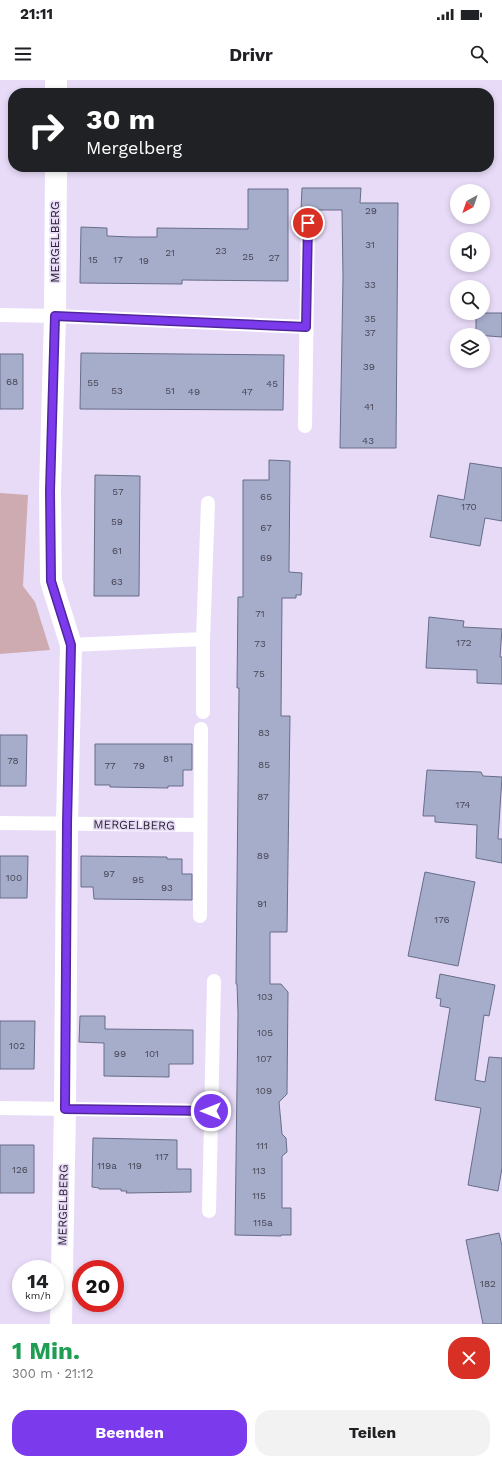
<!DOCTYPE html>
<html lang="de">
<head>
<meta charset="utf-8">
<style>
  body { margin:0; font-family:"Work Sans",sans-serif; background:#f2f2f2; color:#202124; height:100vh; display:flex; flex-direction:column; font-size:15px; white-space:nowrap }
  * { box-sizing:border-box; margin:0 }
  p { font-size:13px; color:#757577 }
  .icon { flex:none; width:22px; height:22px; fill:none; stroke:currentColor; stroke-width:2; stroke-linecap:round; stroke-linejoin:round }
  .map { position:relative; height:1244px; overflow:hidden }
  .side { display:flex; flex-direction:column; background:#fff; flex:1 }
  .side>* { flex:none }
  .banner { position:absolute; left:8px; top:8px; width:486px; height:84px; border-radius:16px; box-shadow:0 2px 6px #0003; background:#202124; color:#fff; overflow:hidden }
  .needle { width:26px; rotate:220deg }
  .fabs { position:absolute; left:450px; top:104px; display:grid; gap:8px }
  .fabs a { display:grid; place-items:center; width:40px; height:40px; border-radius:50%; background:#fff; box-shadow:0 2px 6px #0003; font-size:20px }
  .speed { position:absolute; left:12px; top:1180px; display:flex; gap:8px; font-size:20px; font-weight:700; text-align:center }
  .speed>* { display:grid; place-content:center; width:52px; height:52px; border-radius:50%; background:#fff; box-shadow:0 2px 6px #0003; line-height:1 }
  .speed small { font-size:10px; font-weight:400 }
  .speed .limit { border:6px solid #d22; background:#fff; color:#111 }
  .pin { position:absolute; display:grid; place-items:center; width:34px; height:34px; color:#fff; margin:-17px; border:2px solid #fff; border-radius:50%; box-shadow:0 1px 4px #0007 }
  .me { position:absolute; width:44px; margin:-22px; rotate:270deg; stroke-linejoin:round; filter:drop-shadow(0 0 3px #0008) }
  .turn { display:flex; align-items:center; gap:14px; height:84px; padding:0 12px; font-size:18px }
  .turn .icon { width:52px; height:52px; stroke-width:2.5 }
  .turn b { display:block; font-size:28px; line-height:34px }
  .round { display:grid; place-items:center; flex:none; width:42px; height:42px; border-radius:16px; background:#f2f2f2 }
  .headline { display:flex; align-items:center; justify-content:space-between; height:68px; padding:0 12px }
  h1 { font-size:24px; font-weight:700; line-height:30px; color:#1e9e55 }
  .action { display:flex; gap:8px; margin-top:auto; padding:8px 12px }
  .action a { flex:1; height:46px; border-radius:16px; background:#7c3aed; color:#fff; font-size:16px; font-weight:700; line-height:46px; text-align:center }
  .action a+a { background:#f2f2f2; color:#202124 }
  .status { display:flex; justify-content:space-between; align-items:center; height:28px; padding:0 20px; background:#fff; direction:ltr }
  .status svg { height:11px; fill:currentColor }
  header { display:flex; justify-content:space-between; align-items:center; height:52px; padding:0 12px; background:#fff; font-size:18px; font-weight:700 }
  .map>svg:first-child { display:block }
  .green { fill:#ceabb1 }
  .building { fill:#a6adca; stroke:#676d88 }
  .lines { fill:none; stroke-linecap:round; stroke-linejoin:round }
  .lane { stroke:#fff; stroke-width:14 }
  .street { stroke:#fff; stroke-width:22 }
  .route-casing { stroke:#51269a; stroke-width:10 }
  .route { stroke:#7c3aed; stroke-width:7 }
  .labels { text-anchor:middle; stroke-width:3.5; stroke-linejoin:round; paint-order:stroke }
  .number-label { font-size:10px; fill:#484655 }
  .street-label { font-size:12px; fill:#28232e; stroke:#e8dbf8 }
</style>
</head>
<body>
<div class="status"><b>21:11</b><svg viewBox="0 0 49 12"><path d="M0 12V9h3v3zM5 12V6h3v6zM10 12V3h3v9zM15 12V0h3v12zM26 1h20v11H26zM47 4h2v5h-2z"/></svg></div>
<header><svg class="icon" aria-label="menu" viewBox="0 0 24 24"><path d="M4 6h16M4 12h16M4 18h16"/></svg>Drivr<svg class="icon" aria-label="search" viewBox="0 0 24 24"><circle cx="10" cy="10" r="6"/><path d="M15 15l6 6"/></svg></header>
<div class="map">
<svg width="502" height="1244" viewBox="0 0 502 1244">
  <rect width="100%" height="100%" fill="#e8dbf8"/>
  <path class="green" d="M0,413L28,415L23,506L35,522L50,570L0,574Z"/>
  <path class="building" d="M302,108H361L360,123H398L396,368H340L343,197L342,130H301Z
    M248,109H288V201L182,200V204L80,203L81,147L107,148V156L132,157H157V148L248,149Z
    M476,233H502V257L476,255Z
    M81,273L284,275L283,330L80,329Z
    M0,274H23V329H0Z
    M269,380L290,381L289,492L302,493L301,515H296V518H282L281,636H290L287,852H270V904H281L288,912L287,1014L279,1022L282,1054L286,1058L287,1072L282,1076V1128H291V1155H281V1156L235,1155L238,933L237,904H236L239,608H237L238,517H243V400H269Z
    M470,383L502,388V441L485,438L480,466L430,457L438,415L464,420Z
    M95,395L140,396L139,516H94Z
    M429,537L464,541L463,547L502,549L500,577H502V604L477,603V590L426,588Z
    M0,655H27L26,706H0Z
    M95,664H192V690H183V706H168V708L110,707V705H95Z
    M427,690L481,692L483,696L502,697L498,759H502V783L476,778L477,745L435,742V736H423Z
    M0,776H28L27,818H0Z
    M81,776L167,777V779H182V794H192V820L94,819L93,807H81Z
    M425,792L475,802L458,886L408,876Z
    M440,894L495,905L489,936L484,935L475,1000L485,1002L489,977L502,978V1088L498,1111L468,1105L481,1028L435,1020L450,928L440,926L441,919L436,918Z
    M80,936H105V949L193,950V984H169V997L104,996V963L79,962Z
    M0,941H35L34,989H0Z
    M93,1058L177,1060V1089H191V1112L126,1113L127,1111H121V1109H99V1108L92,1107Z
    M0,1065H34V1113H0Z
    M499,1153L502,1166V1244H483L466,1160Z"/>
  <g class="lines">
    <path class="lane" d="M0,235L55,236L306,247
      M305,346L308,143
      M71,565L203,559
      M203,632V559L208,423
      M0,743L200,745
      M200,836L201,649
      M0,1028L211,1031
      M209,1131L214,901"/>
    <path class="street" d="M56,13V0
      M56,87L55,236L50,411L51,501L71,565L67,744L65,1029L61,1244"/>
  </g>
  <g class="lines">
    <g class="route-casing">
      <path id="route" d="M211,1031L65,1029L67,744L71,565L51,501L50,411L55,236L306,247L308,143"/>
    </g>
    <use href="#route" class="route"/>
  </g>
  <g class="labels">
    <g class="number-label">
      <text x="371" y="134">29</text>
      <text x="370" y="168">31</text>
      <text x="221" y="174">23</text>
      <text x="170" y="176">21</text>
      <text x="248" y="180">25</text>
      <text x="274" y="181">27</text>
      <text x="93" y="183">15</text>
      <text x="118" y="183">17</text>
      <text x="144" y="184">19</text>
      <text x="370" y="208">33</text>
      <text x="370" y="242">35</text>
      <text x="370" y="256">37</text>
      <text x="369" y="290">39</text>
      <text x="12" y="305">68</text>
      <text x="93" y="306">55</text>
      <text x="272" y="307">45</text>
      <text x="117" y="314">53</text>
      <text x="170" y="314">51</text>
      <text x="194" y="315">49</text>
      <text x="247" y="315">47</text>
      <text x="369" y="330">41</text>
      <text x="368" y="364">43</text>
      <text x="118" y="415">57</text>
      <text x="266" y="420">65</text>
      <text x="469" y="430">170</text>
      <text x="117" y="445">59</text>
      <text x="266" y="451">67</text>
      <text x="117" y="474">61</text>
      <text x="266" y="481">69</text>
      <text x="117" y="505">63</text>
      <text x="260" y="537">71</text>
      <text x="464" y="566">172</text>
      <text x="260" y="567">73</text>
      <text x="259" y="597">75</text>
      <text x="264" y="656">83</text>
      <text x="168" y="682">81</text>
      <text x="13" y="684">78</text>
      <text x="264" y="688">85</text>
      <text x="110" y="689">77</text>
      <text x="139" y="689">79</text>
      <text x="263" y="720">87</text>
      <text x="463" y="728">174</text>
      <text x="263" y="779">89</text>
      <text x="109" y="797">97</text>
      <text x="14" y="801">100</text>
      <text x="138" y="803">95</text>
      <text x="167" y="811">93</text>
      <text x="262" y="827">91</text>
      <text x="442" y="843">176</text>
      <text x="265" y="920">103</text>
      <text x="265" y="956">105</text>
      <text x="17" y="969">102</text>
      <text x="120" y="977">99</text>
      <text x="152" y="977">101</text>
      <text x="264" y="982">107</text>
      <text x="264" y="1014">109</text>
      <text x="262" y="1069">111</text>
      <text x="162" y="1080">117</text>
      <text x="107" y="1089">119a</text>
      <text x="135" y="1089">119</text>
      <text x="20" y="1093">126</text>
      <text x="259" y="1094">113</text>
      <text x="259" y="1119">115</text>
      <text x="263" y="1146">115a</text>
      <text x="488" y="1207">182</text>
    </g>
    <g class="street-label">
      <text transform="translate(55 162) rotate(-90)" y="4">MERGELBERG</text>
      <text transform="translate(134 745) rotate(1)" y="4">MERGELBERG</text>
      <text transform="translate(63 1125) rotate(-89)" y="4">MERGELBERG</text>
    </g>
  </g>
</svg>
<div class="fabs">
<a><svg class="needle" viewBox="-14 -14 28 28"><path d="M0-13l5 13h-10z" fill="#e53935"/><path d="M0 13l5-13h-10z" fill="#757577"/></svg></a>
<a><svg class="icon" aria-label="sound" viewBox="0 0 24 24"><path d="M4 9h4l5-4v14l-5-4H4zM17 9q2 3 0 6"/></svg></a>
<a><svg class="icon" aria-label="search" viewBox="0 0 24 24"><circle cx="10" cy="10" r="6"/><path d="M15 15l6 6"/></svg></a>
<a><svg class="icon" aria-label="layers" viewBox="0 0 24 24"><path d="M12 4l9 5-9 5-9-5zM3 14l9 5 9-5"/></svg></a>
</div>
<div class="speed"><div>14<small>km/h</small></div><div class="limit">20</div></div>
<div class="pin" style="left:308px;top:143px;background:#d93025"><svg class="icon" aria-label="arrive" viewBox="0 0 24 24"><path d="M6 21V4h12l-3 4 3 4H6"/></svg></div>
<svg class="me" style="left:211px;top:1031px" viewBox="-20 -20 40 40"><circle r="17" fill="#7c3aed" stroke="#fff" stroke-width="3"/><path d="M0-11L8 9 0 5-8 9z" fill="#fff"/></svg>
<div class="banner">
<div class="turn"><svg class="icon" aria-label="right" viewBox="0 0 24 24"><path d="M7 20v-9h11M14 6l5 5-5 5"/></svg><div><b>30 m</b>Mergelberg</div></div>
</div>
</div>
<section class="side">
<div class="headline"><div><h1>1 Min.</h1><p>300 m · 21:12</p></div><a class="round" style="background:#d93025;color:#fff"><svg class="icon" aria-label="close" viewBox="0 0 24 24"><path d="M6 6l12 12M18 6L6 18"/></svg></a></div>
<div class="action"><a>Beenden</a><a>Teilen</a></div>
</section>
</body>
</html>
